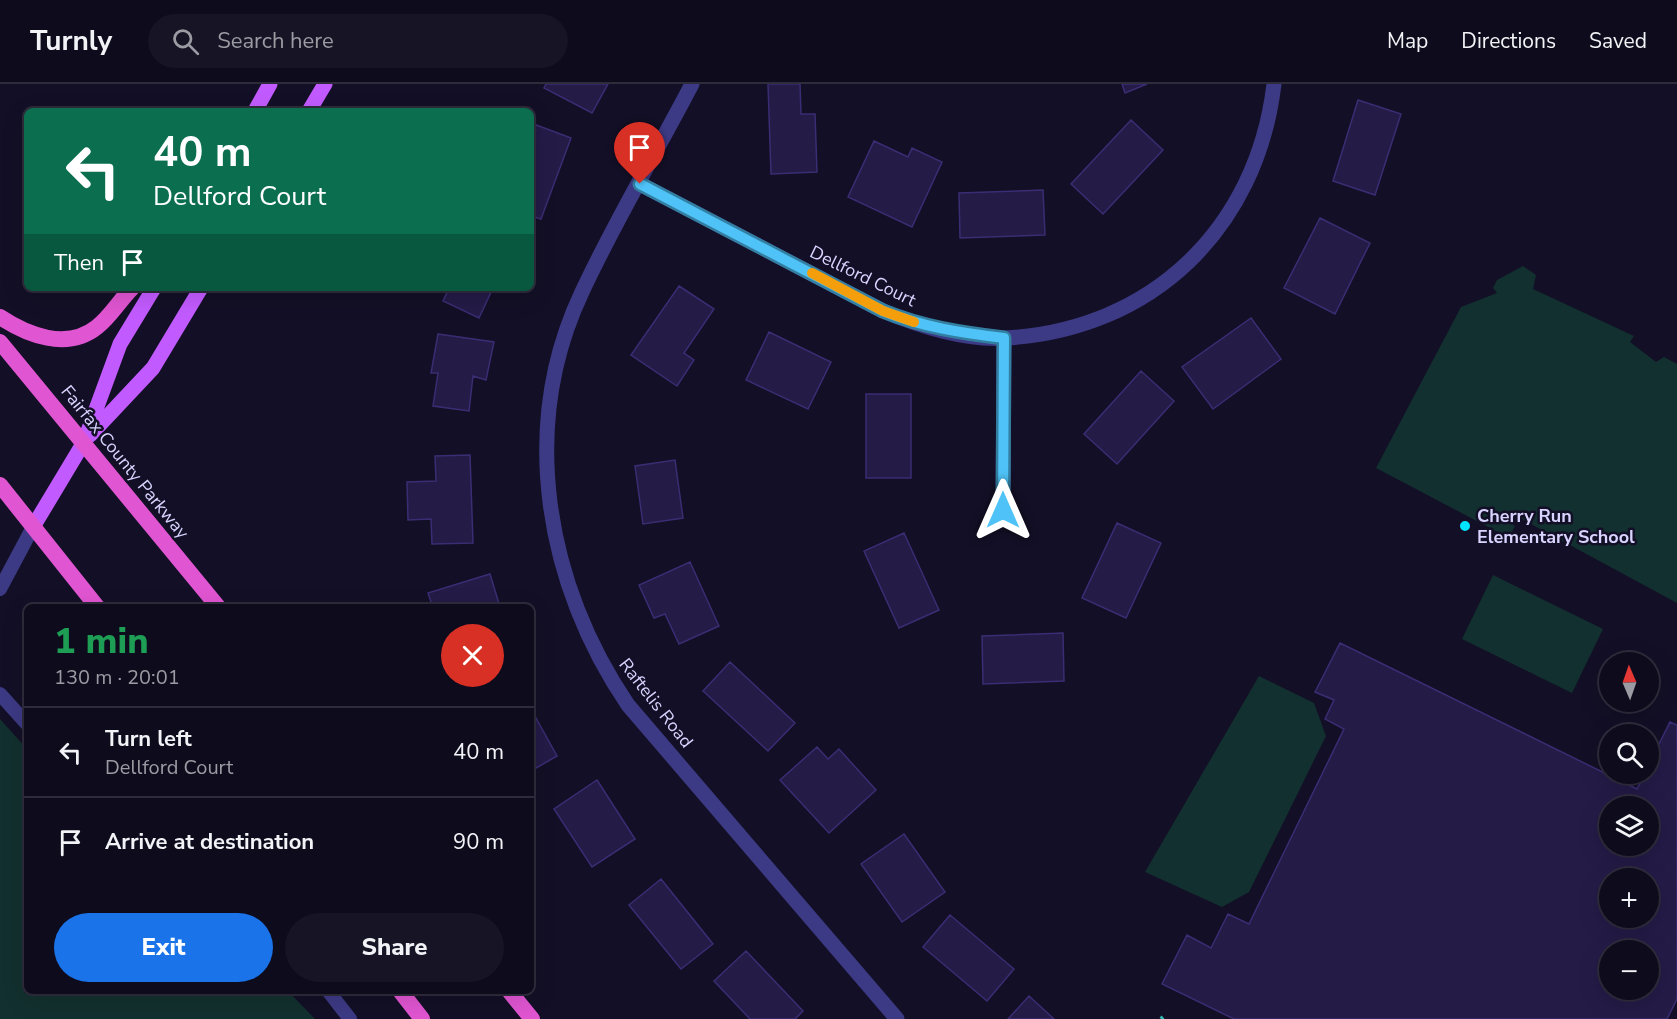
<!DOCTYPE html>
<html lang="en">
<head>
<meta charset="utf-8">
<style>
  body { margin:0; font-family:"Nunito Sans",sans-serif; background:#171425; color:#f1f3f6; height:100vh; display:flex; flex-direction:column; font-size:22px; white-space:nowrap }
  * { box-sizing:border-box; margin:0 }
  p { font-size:20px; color:#9b9ba3 }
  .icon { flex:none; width:33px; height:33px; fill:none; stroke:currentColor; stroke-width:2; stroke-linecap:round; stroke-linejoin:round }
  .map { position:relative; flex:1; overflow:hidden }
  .side { position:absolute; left:24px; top:520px; width:510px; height:390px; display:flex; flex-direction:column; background:#0e0b1c; border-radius:9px; box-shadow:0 6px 24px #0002,0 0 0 2px #2e2b3b }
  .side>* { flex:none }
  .banner { position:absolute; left:24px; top:24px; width:510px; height:183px; border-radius:9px; box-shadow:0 6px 24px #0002,0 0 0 2px #2e2b3b; background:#0b6e4f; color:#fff; overflow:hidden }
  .needle { width:39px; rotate:358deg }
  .fabs { position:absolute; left:1599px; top:568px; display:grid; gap:12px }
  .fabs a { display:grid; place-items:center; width:60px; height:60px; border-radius:50%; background:#0e0b1c; box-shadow:0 6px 24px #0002,0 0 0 2px #2e2b3b; font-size:30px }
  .pin { position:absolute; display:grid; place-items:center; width:51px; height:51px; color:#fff; margin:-62px -26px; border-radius:50% 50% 50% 0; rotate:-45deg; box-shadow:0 0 6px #0007 }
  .pin .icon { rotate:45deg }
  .me { position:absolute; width:66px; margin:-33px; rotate:0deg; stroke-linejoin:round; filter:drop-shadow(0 0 4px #0008) }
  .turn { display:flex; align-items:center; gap:21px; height:126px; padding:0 30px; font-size:27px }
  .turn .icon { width:78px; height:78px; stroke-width:2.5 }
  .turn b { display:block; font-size:42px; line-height:51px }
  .then { display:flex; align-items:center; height:57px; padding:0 30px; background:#0003; gap:12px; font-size:22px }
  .round { display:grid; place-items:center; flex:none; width:63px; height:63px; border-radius:32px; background:#171425 }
  .headline { display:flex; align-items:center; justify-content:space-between; height:102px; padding:0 30px }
  h1 { font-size:36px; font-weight:800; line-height:45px; color:#1e9e55 }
  .button { display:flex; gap:12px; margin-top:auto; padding:12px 30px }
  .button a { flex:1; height:69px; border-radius:36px; background:#1a73e8; color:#fff; font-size:24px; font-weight:800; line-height:69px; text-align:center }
  .button a+a { background:#171425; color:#f1f3f6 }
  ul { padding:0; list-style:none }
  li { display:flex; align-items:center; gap:18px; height:90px; padding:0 30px; border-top:2px solid #2e2b3b }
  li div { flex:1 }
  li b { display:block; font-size:22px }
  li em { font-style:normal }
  header { display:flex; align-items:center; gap:36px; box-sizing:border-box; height:84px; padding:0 30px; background:#0e0b1c; border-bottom:2px solid #2e2b3b }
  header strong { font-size:28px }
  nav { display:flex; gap:33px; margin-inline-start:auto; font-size:21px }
  .search { width:420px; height:54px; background:#171425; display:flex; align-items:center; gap:15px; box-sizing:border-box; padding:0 21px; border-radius:33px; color:#9b9ba3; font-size:22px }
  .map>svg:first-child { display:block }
  .green { fill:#12302f }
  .building { fill:#241b47; stroke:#3b2d73; stroke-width:1.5; fill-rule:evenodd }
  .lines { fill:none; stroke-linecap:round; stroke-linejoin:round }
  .path { stroke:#2fb8b0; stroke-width:4; stroke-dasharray:3 4.5; stroke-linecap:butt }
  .service { stroke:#3d3a85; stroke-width:14 }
  .minor { stroke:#3d3a85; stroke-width:15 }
  .primary { stroke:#c25bff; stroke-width:15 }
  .trunk { stroke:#e055d1; stroke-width:16 }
  .route-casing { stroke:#337fa1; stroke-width:15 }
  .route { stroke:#4fc3f7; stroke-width:10 }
  .slow { stroke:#f59e0b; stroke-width:10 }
  .poi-dot { fill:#00e5ff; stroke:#130f26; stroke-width:2 }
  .labels { text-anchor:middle; stroke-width:5; stroke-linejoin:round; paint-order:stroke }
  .street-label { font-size:18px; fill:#d9d4ff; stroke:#130f26 }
  .poi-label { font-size:18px; font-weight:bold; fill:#d9d4ff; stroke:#130f26; text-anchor:start }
</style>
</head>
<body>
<header>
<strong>Turnly</strong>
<div class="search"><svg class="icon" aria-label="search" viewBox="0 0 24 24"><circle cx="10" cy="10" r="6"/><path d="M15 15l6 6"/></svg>Search here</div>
<nav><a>Map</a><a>Directions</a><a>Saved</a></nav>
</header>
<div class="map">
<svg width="1677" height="935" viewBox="0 0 1677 935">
  <rect width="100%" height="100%" fill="#130f26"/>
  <path class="green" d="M1523,182L1536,191L1533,205L1634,252L1630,258L1656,278L1664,273L1677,280V519L1516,432L1511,439L1515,442L1509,454L1376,384L1461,223L1497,209L1493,204L1497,196Z
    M1493,491L1603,545L1572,609L1462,555Z
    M1259,592L1314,619L1326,652L1249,808L1222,823L1145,788Z
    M0,635L27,665V908H289L315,935H0Z"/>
  <path class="building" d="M546,0H608L592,29L544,4Z
    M768,0H800L801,30H815L817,88L771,90Z
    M1122,0H1147L1125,9Z
    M1358,16L1401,30L1375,111L1333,97Z
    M1131,36L1163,66L1103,130L1071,100Z
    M531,39L571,54L541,135L531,132Z
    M874,57L908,73L912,64L942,78L912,143L848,113Z
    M1043,106L1045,151L960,154L959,109Z
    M1320,134L1370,159L1335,230L1284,204Z
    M679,202L714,225L684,269L694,276L677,302L631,271Z
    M449,204H493L479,234L443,217Z
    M1251,234L1281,275L1213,325L1182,283Z
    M769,248L831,278L808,325L746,296Z
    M438,250L494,258L486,296L473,292L469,327L433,322L438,289H431Z
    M1141,287L1174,317L1117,380L1084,350Z
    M866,310H911V394H866Z
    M470,371L473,459L432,460L431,435L408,436L407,398L436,397L435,372Z
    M675,376L683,434L643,440L635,382Z
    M1117,439L1161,459L1126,534L1082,514Z
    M904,449L939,526L899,544L864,467Z
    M690,478L719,542L679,560L665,530L654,534L639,501Z
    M490,490L500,523L433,524L428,509Z
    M1063,549L1064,597L983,600L982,552Z
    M1340,559L1637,705L1645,690H1648V682L1670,638L1677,641V915L1667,935H1234L1162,900L1187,851L1211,864L1228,830L1249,840L1344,645L1325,635L1334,616L1315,608ZM1610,723H1648V762H1610ZM1610,795H1648V834H1610ZM1610,867H1648V906H1610Z
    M730,578L795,639L768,667L703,607Z
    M531,625L557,672L531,687Z
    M817,663L828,675L839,665L876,706L829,749L780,696Z
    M597,696L635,755L592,783L554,725Z
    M904,750L945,808L902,838L861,780Z
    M661,795L713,860L681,885L629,821Z
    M950,831L1014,885L987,917L923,863Z
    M746,867L803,927L795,935H750L714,897Z
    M1029,912L1054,935H1008Z"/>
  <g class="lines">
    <path class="path" d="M1161,935L1163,933"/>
    <path class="service" d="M0,505L33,443
      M0,610L27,640
      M329,908L350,935"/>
    <path class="minor" d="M692,0C656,69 615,137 582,208C518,343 546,501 628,621L897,935
      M640,100L883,227C920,242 965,257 1006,254C1152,246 1257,144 1274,0
      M1003,426L1004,254"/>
    <path class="primary" d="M255,27L270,0
      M309,27L325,0
      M90,351L153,284L201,204
      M33,443L84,358L120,260L154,204"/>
    <path class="trunk" d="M0,233C27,251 67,267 97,243C110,233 120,216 132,204
      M0,258L219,524
      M0,401L98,524
      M401,908L422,935
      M510,908L532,935"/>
  </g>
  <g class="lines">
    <g class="route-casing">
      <path id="route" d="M640,100L883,227C922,243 962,249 1004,254L1003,426"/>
    </g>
    <use href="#route" class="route"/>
    <path class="slow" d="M812,189L883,227L914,238"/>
  </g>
  <circle class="poi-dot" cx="1465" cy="442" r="6"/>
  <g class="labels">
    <g class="street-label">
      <text transform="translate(863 192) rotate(26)" y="6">Dellford Court</text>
      <text transform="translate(125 378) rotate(51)" y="6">Fairfax County Parkway</text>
      <text transform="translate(656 619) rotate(52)" y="6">Raftelis Road</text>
    </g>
    <g class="poi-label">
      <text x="1477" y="438">Cherry Run<tspan x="1477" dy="21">Elementary School</tspan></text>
    </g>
  </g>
</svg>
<div class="fabs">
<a><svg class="needle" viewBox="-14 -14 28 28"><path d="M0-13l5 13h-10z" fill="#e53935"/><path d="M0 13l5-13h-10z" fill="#9b9ba3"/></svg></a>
<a><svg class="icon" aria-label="search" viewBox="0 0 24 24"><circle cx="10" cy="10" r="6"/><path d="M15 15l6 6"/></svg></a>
<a><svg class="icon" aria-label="layers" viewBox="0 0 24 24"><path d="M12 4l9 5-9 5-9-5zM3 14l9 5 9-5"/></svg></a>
<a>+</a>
<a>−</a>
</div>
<div class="pin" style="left:640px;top:100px;background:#d93025"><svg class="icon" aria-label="arrive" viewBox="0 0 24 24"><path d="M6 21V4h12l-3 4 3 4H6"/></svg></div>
<svg class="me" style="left:1003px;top:426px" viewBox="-20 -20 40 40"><path d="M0-17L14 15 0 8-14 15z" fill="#4fc3f7" stroke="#fff" stroke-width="4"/></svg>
<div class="banner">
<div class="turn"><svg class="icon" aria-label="left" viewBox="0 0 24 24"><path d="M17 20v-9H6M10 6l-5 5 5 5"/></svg><div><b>40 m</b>Dellford Court</div></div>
<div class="then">Then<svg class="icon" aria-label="arrive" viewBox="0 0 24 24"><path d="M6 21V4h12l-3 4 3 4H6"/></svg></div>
</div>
<section class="side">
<div class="headline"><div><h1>1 min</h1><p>130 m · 20:01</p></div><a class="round" style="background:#d93025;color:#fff"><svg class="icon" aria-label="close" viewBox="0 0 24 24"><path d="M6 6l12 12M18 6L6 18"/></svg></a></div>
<ul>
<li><svg class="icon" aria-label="left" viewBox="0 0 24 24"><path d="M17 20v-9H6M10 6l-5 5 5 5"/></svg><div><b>Turn left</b><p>Dellford Court</p></div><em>40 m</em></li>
<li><svg class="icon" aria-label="arrive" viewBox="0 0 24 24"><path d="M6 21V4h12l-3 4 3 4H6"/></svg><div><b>Arrive at destination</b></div><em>90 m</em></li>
</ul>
<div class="button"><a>Exit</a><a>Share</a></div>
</section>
</div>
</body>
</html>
